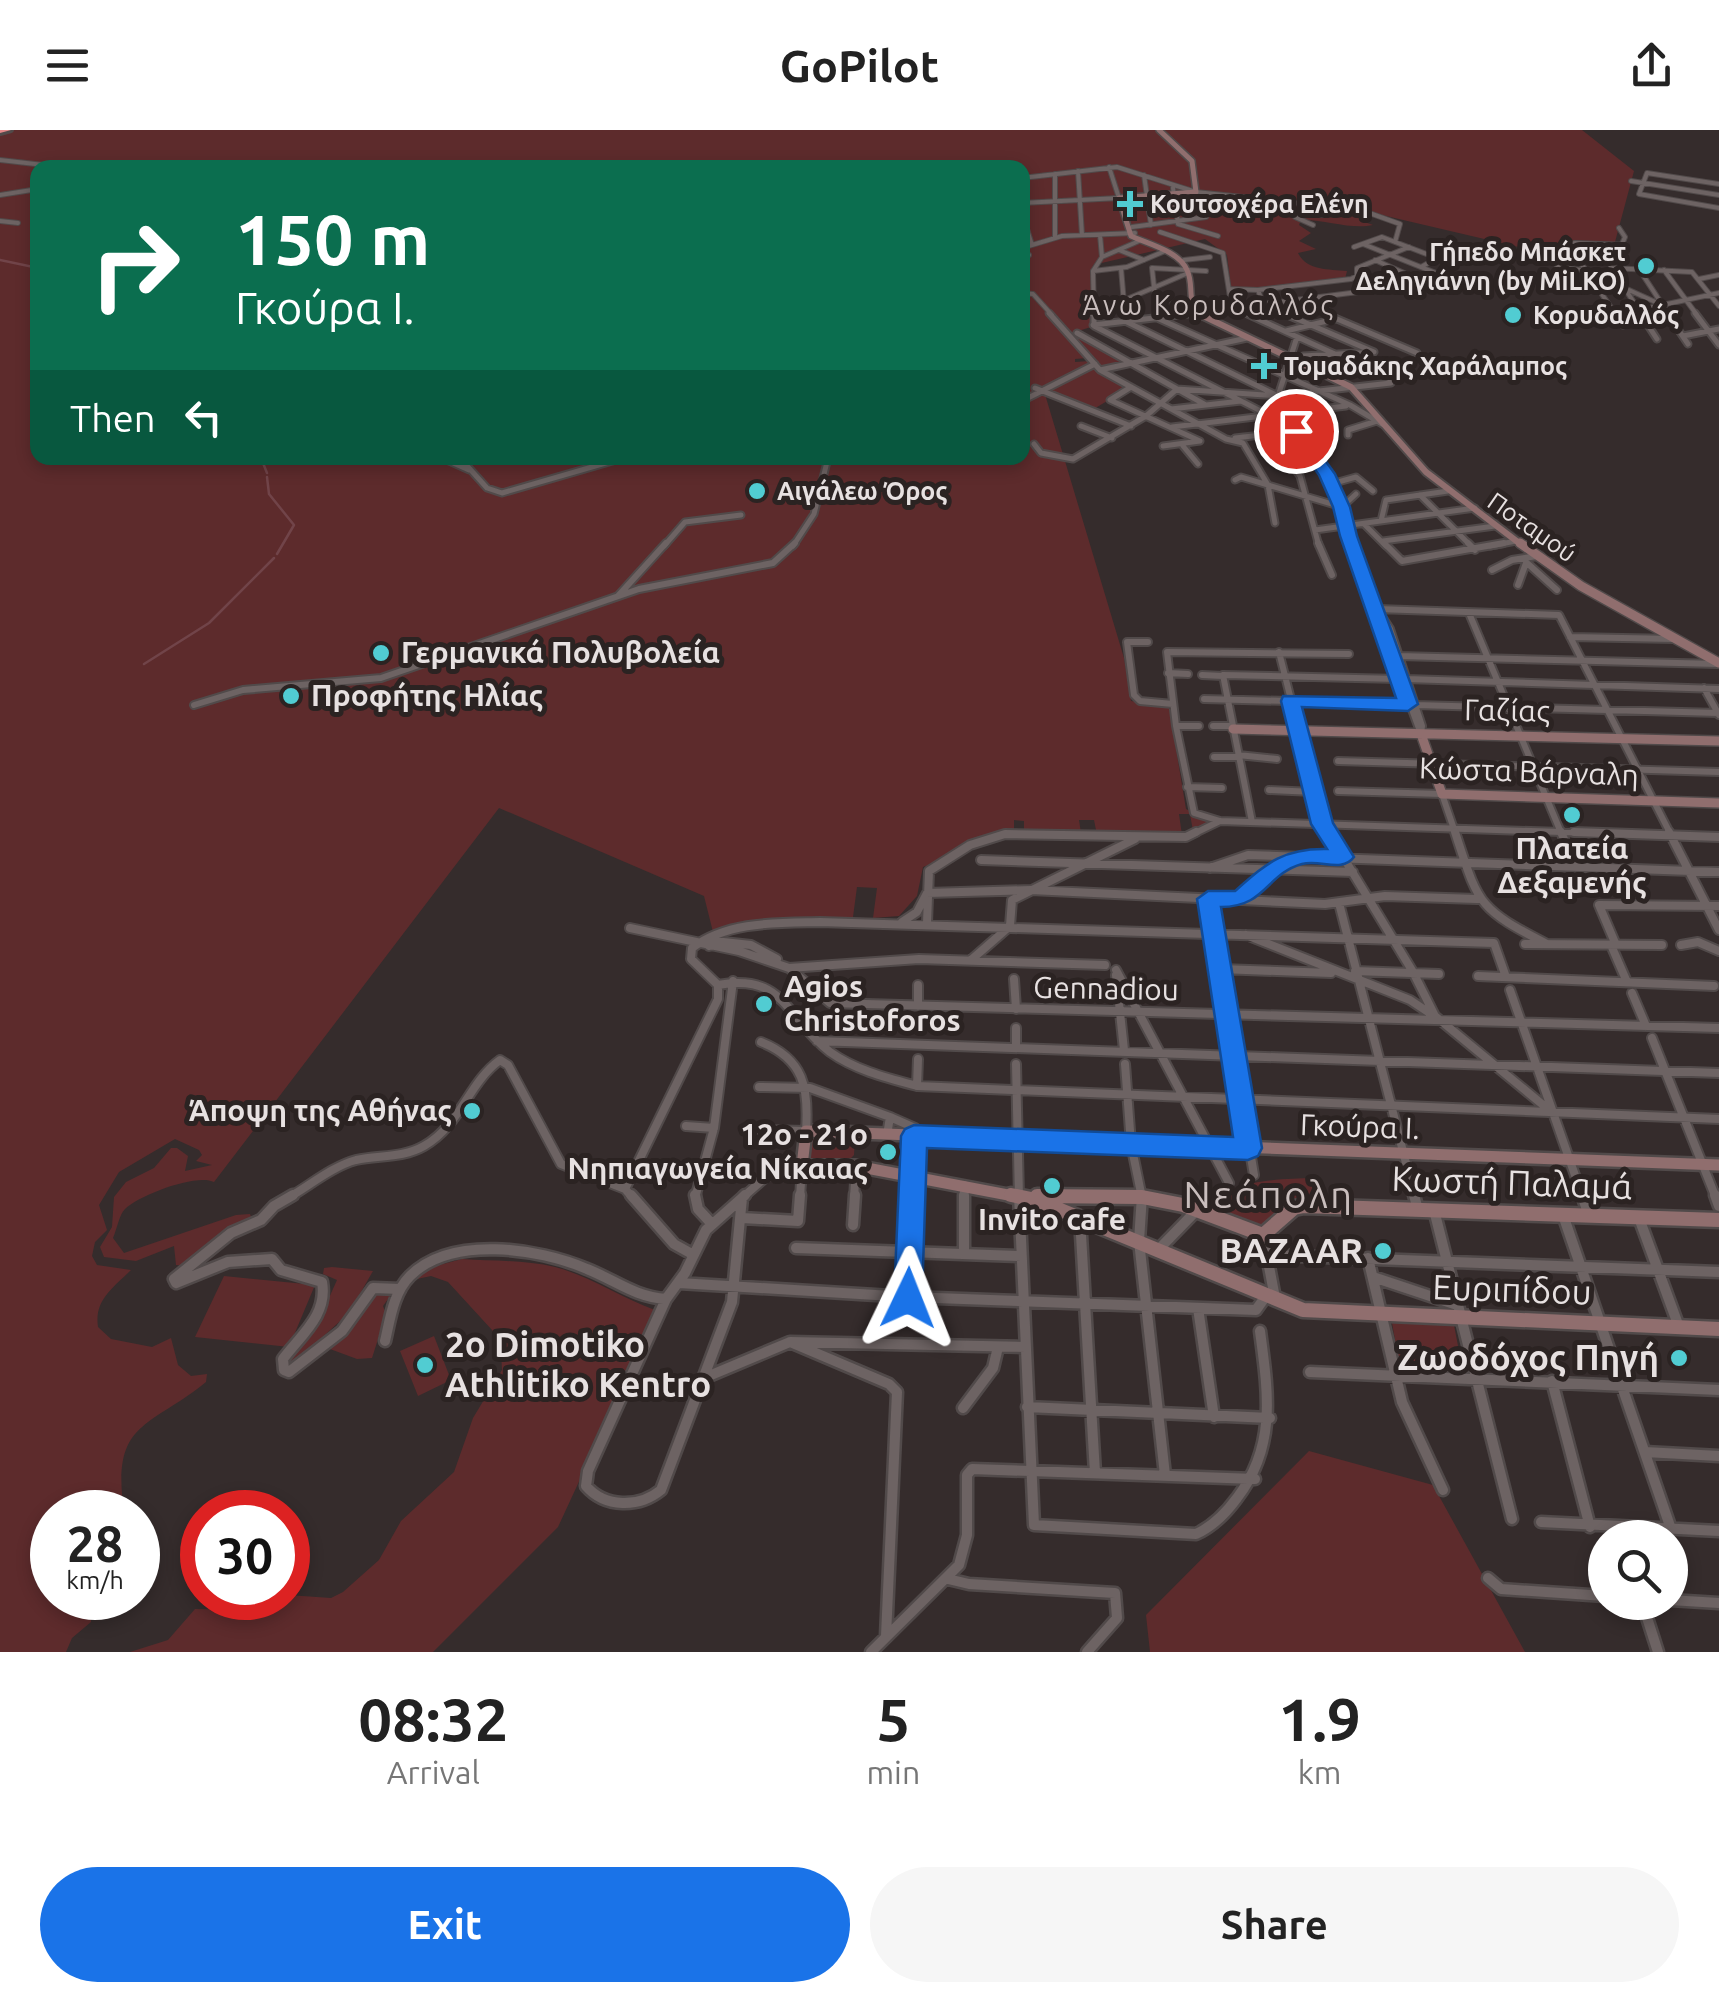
<!DOCTYPE html>
<html lang="en">
<head>
<meta charset="utf-8">
<style>
  body { margin:0; font-family:Ubuntu,sans-serif; background:#f6f6f6; color:#222; height:100vh; display:flex; flex-direction:column; font-size:38px; white-space:nowrap }
  * { box-sizing:border-box; margin:0 }
  p { font-size:32px; color:#767676 }
  .icon { flex:none; width:55px; height:55px; fill:none; stroke:currentColor; stroke-width:2; stroke-linecap:round; stroke-linejoin:round }
  .map { position:relative; height:1522px; overflow:hidden }
  .details { display:flex; flex-direction:column; background:#fff; flex:1 }
  .details>* { flex:none }
  .hud { position:absolute; left:30px; top:30px; width:1000px; height:305px; border-radius:20px; box-shadow:0 5px 15px #0003; background:#0b6e4f; color:#fff; overflow:hidden }
  .tools { position:absolute; left:1588px; top:1390px; display:grid; gap:20px }
  .tools a { display:grid; place-items:center; width:100px; height:100px; border-radius:50%; background:#fff; box-shadow:0 5px 15px #0003; font-size:50px }
  .speed { position:absolute; left:30px; top:1360px; display:flex; gap:20px; font-size:50px; font-weight:700; text-align:center }
  .speed>* { display:grid; place-content:center; width:130px; height:130px; border-radius:50%; background:#fff; box-shadow:0 5px 15px #0003; line-height:1 }
  .speed small { font-size:25px; font-weight:400 }
  .speed .limit { border:15px solid #d22; background:#fff; color:#111 }
  .pin { position:absolute; display:grid; place-items:center; width:85px; height:85px; color:#fff; margin:-42px; border:5px solid #fff; border-radius:50%; box-shadow:0 2px 10px #0007 }
  .me { position:absolute; width:110px; margin:-55px; rotate:2deg; stroke-linejoin:round; filter:drop-shadow(0 0 8px #0008) }
  .turn { display:flex; align-items:center; gap:35px; height:210px; padding:0 40px; font-size:45px }
  .turn .icon { width:130px; height:130px; stroke-width:2.5 }
  .turn b { display:block; font-size:70px; line-height:85px }
  .then { display:flex; align-items:center; height:95px; padding:0 40px; background:#0003; gap:20px; font-size:38px }
  .eta { display:flex; justify-content:space-evenly; align-items:center; height:170px; text-align:center }
  .eta b { font-size:60px; font-weight:700; line-height:70px }
  .action { display:flex; gap:20px; margin-top:auto; padding:20px 40px }
  .action a { flex:1; height:115px; border-radius:60px; background:#1a73e8; color:#fff; font-size:40px; font-weight:700; line-height:115px; text-align:center }
  .action a+a { background:#f6f6f6; color:#222 }
  header { display:flex; justify-content:space-between; align-items:center; height:130px; padding:0 40px; background:#fff; font-size:45px; font-weight:700 }
  .map>svg:first-child { display:block }
  .green { fill:#5d2b2c }
  .lines { fill:none; stroke-linecap:round; stroke-linejoin:round }
  .stream { stroke:#714449; stroke-width:2.5 }
  .street-far4-casing { stroke:#514a4a; stroke-width:6 }
  .street-far3-casing { stroke:#514a4a; stroke-width:9 }
  .street-far2-casing { stroke:#514a4a; stroke-width:10 }
  .street-far1-casing { stroke:#514a4a; stroke-width:12 }
  .street-casing { stroke:#514a4a; stroke-width:15 }
  .secondary-far4-casing { stroke:#514a4a; stroke-width:8 }
  .secondary-far3-casing { stroke:#514a4a; stroke-width:10 }
  .secondary-far2-casing { stroke:#514a4a; stroke-width:12 }
  .secondary-far1-casing { stroke:#514a4a; stroke-width:16 }
  .secondary-casing { stroke:#514a4a; stroke-width:19 }
  .highway-casing { stroke:#514a4a; stroke-width:6 }
  .street-far4 { stroke:#6d6363; stroke-width:4 }
  .street-far3 { stroke:#6d6363; stroke-width:5 }
  .street-far2 { stroke:#6d6363; stroke-width:6 }
  .street-far1 { stroke:#6d6363; stroke-width:8 }
  .street { stroke:#6d6363; stroke-width:10 }
  .secondary-far4 { stroke:#906e6e; stroke-width:5 }
  .secondary-far3 { stroke:#906e6e; stroke-width:6 }
  .secondary-far2 { stroke:#906e6e; stroke-width:9 }
  .secondary-far1 { stroke:#906e6e; stroke-width:11 }
  .secondary { stroke:#906e6e; stroke-width:14 }
  .highway { fill:#e38889; fill-rule:evenodd }
  .route { fill:#1a73e8; stroke:#114b97; stroke-width:2.5 }
  .poi-dot { fill:#51ccd2; stroke:#2b2322; stroke-width:4 }
  .labels { text-anchor:middle; stroke-width:10; stroke-linejoin:round; paint-order:stroke }
  .far-poi-label { font-size:25px; font-weight:bold; fill:#e7e1e1; stroke:#2b2322; text-anchor:start }
  .far-street-label { font-size:25px; fill:#e7e1e1; stroke:#2b2322 }
  .far-neighbourhood-label { font-size:28px; letter-spacing:2.5px; fill:#c9bebd; stroke:#2b2322 }
  .poi-label { font-size:30px; font-weight:bold; fill:#e7e1e1; stroke:#2b2322; text-anchor:start }
  .street-label { font-size:30px; fill:#e7e1e1; stroke:#2b2322 }
  .near-street-label { font-size:35px; fill:#e7e1e1; stroke:#2b2322 }
  .near-poi-label { font-size:35px; font-weight:bold; fill:#e7e1e1; stroke:#2b2322; text-anchor:end }
  .near-neighbourhood-label { font-size:38px; letter-spacing:2.5px; fill:#c9bebd; stroke:#2b2322 }
</style>
</head>
<body>
<header><svg class="icon" aria-label="menu" viewBox="0 0 24 24"><path d="M4 6h16M4 12h16M4 18h16"/></svg>GoPilot<svg class="icon" aria-label="share" viewBox="0 0 24 24"><path d="M12 15V3M7 8l5-5 5 5M5 13v7h14v-7"/></svg></header>
<div class="map">
<svg width="1719" height="1522" viewBox="0 0 1719 1522">
  <rect width="100%" height="100%" fill="#352c2c"/>
  <path class="green" d="M0,0H1582L1634,41L1615,112C1591,111 1559,107 1540,122L1352,78L1348,86L1360,85L1359,90L1373,95C1351,100 1324,89 1301,90L1299,95L1311,103L1299,111L1316,119L1298,123C1307,141 1328,139 1347,141L1345,149L1257,159L1231,158L1227,125L1205,109L1093,135L1091,197L1072,203L1128,234L1101,239L1034,162L1023,161L1022,38H38V328H1022L1023,163L1032,165L1087,228L1075,229V232L1090,231L1094,236L1129,258L1092,280L1048,261L1051,259L1044,261L1124,528L1131,571L1169,576L1186,679L1211,692L1193,701L1190,684H1179L1182,705H1097L1094,690H1079L1081,703L1024,702V691L1014,690V702L923,737L917,766L899,786L873,788L877,758L857,757L853,787L713,802L704,766L499,678L214,1052C197,1043 139,1065 125,1079C119,1085 117,1099 113,1108L124,1123L236,1085L250,1084L252,1090L186,1136L176,1135L174,1116L136,1131L104,1127L100,1117L112,1097L114,1067L126,1052L154,1038L171,1018H177L188,1026L185,1041L212,1035L196,1031L202,1025L199,1020L175,1009L119,1042L99,1075L107,1100L95,1112L92,1126L97,1135L131,1140C113,1158 94,1170 98,1197L111,1209L152,1217L171,1208L178,1235L191,1246L207,1244L206,1252C148,1299 111,1291 124,1382H52V1468H91V1492L72,1508L66,1522H0Z
    M807,1004L855,1006L854,1025L848,1031L803,1030Z
    M1313,1048L1318,1068L1297,1069L1261,1095L1207,1080C1225,1049 1281,1049 1313,1048Z
    M462,1129C493,1131 525,1130 555,1137C590,1146 621,1168 655,1180L656,1185L558,1397L433,1522H130L168,1510L195,1479L249,1480L262,1478L288,1465L331,1468L343,1462L379,1430L401,1391L454,1342L473,1288L502,1240L501,1221L492,1200L448,1152L431,1146L417,1149L428,1138Z
    M332,1137L373,1141L349,1183L293,1234L290,1228L320,1188L337,1150L323,1144L324,1138Z
    M224,1146L315,1155L289,1217L195,1207Z
    M375,1159L393,1162L383,1176L386,1184L372,1228L357,1229L330,1219Z
    M1392,1193L1454,1195L1459,1221L1444,1222L1448,1240L1400,1238Z
    M434,1206L451,1250L418,1266L400,1221Z
    M1309,1321L1433,1355L1525,1522H1150L1146,1485Z"/>
  <g class="lines">
    <path class="stream" d="M0,130L38,138
      M261,328L267,343
      M267,347L269,364L294,395L277,424
      M144,534L209,493L274,428"/>
    <g class="street-far4-casing">
      <path id="street-far4" d="M0,30L70,38
        M1078,41L1082,105
        M1055,44V108
        M1144,45L1151,95
        M1022,48L1117,37L1196,62L1361,80L1400,94L1395,112
        M1631,51L1719,65
        M1719,54L1647,43L1639,64L1719,78
        M1173,58L1178,94
        M0,65L38,59
        M1257,68L1263,81L1324,85
        M1022,73L1119,68L1109,37
        M1294,82L1295,87L1313,95
        M0,91L18,93
        M1025,93L1032,115
        M1178,94L1218,106
        M1132,97L1206,87L1201,65L1196,62
        M1619,98L1625,107L1622,114
        M1160,102L1223,123L1231,173L1250,185
        M1363,114L1471,157
        M1354,117L1382,107L1437,128L1421,137
        M1022,118L1062,106L1135,103
        M1119,120L1144,130
        M1022,125H1029
        M1432,125L1474,130
        M1102,127L1139,111
        M1578,129L1616,185
        M1606,129L1626,115L1575,113L1542,121L1559,137L1587,141L1662,175
        M1184,130L1210,127
        M1375,130L1424,152
        M1611,137L1642,185
        M1121,138L1125,185
        M1611,138L1692,142L1719,176
        M1639,139L1669,185
        M1664,140L1697,185
        M1093,141L1127,137L1165,121
        M1699,149L1719,145
        M1229,159L1258,160L1351,149L1357,146V138L1409,117
        M1258,160L1263,174L1288,185
        M1022,163L1033,164L1052,185
        M1167,170L1252,175
        M1294,170L1329,185
        M1639,180L1719,163
        M1240,181L1256,175L1374,160
        M1092,184L1188,143
        M1094,185L1093,141L1102,127L1100,105
        M1157,185L1152,138L1206,141
        M1180,185L1197,183"/>
    </g>
    <g class="street-far3-casing">
      <path id="street-far3" d="M1049,183L1100,240L1226,309L1243,313L1268,355L1342,377
        M1094,183V196L1294,298L1329,348L1342,377L1352,416
        M1124,183L1125,191L1274,264
        M1156,183L1157,188L1350,275L1382,294
        M1245,183L1392,250L1391,253
        M1283,183L1374,222L1303,226L1299,230
        M1323,183L1417,223
        M1614,183L1623,195
        M1640,183L1657,209
        M1667,183L1688,214
        M1695,183L1719,215
        M1092,184L1095,183
        M1093,195L1197,183
        M1286,201L1335,189
        M1077,203L1204,274
        M1683,206L1719,199
        M1100,240L1247,208
        M1131,257L1110,270L1200,311
        M1035,258L1131,296
        M1274,266L1391,253
        M1278,266L1297,207
        M1022,271L1095,234
        M1171,279L1241,271
        M1316,294L1330,288L1319,279
        M1081,296L1112,308
        M1172,297L1346,276
        M1269,304L1300,346L1319,416
        M1348,305V300L1377,291
        M1235,308L1296,301
        M1034,314L1041,323L1073,329L1146,286L1177,259L1278,266
        M1163,316L1200,311
        M1183,316L1198,334
        M442,328L469,340
        M460,328L487,358L502,363L623,328
        M1235,350L1241,347L1268,355L1275,393
        M1331,354L1356,347L1373,361
        M1420,365L1471,416
        M1342,377L1356,364
        M1381,391L1386,370L1448,361
        M1364,394L1386,416
        M1315,400L1475,378
        M1383,411L1495,396
        M664,416L685,392L741,385
        M793,416L814,384L828,328
        M1490,416L1516,411"/>
    </g>
    <g class="street-far2-casing">
      <path id="street-far2" d="M1318,413L1332,445
        M1351,413L1421,604
        M1384,413L1402,431L1504,413
        M1468,413L1475,420
        M1527,433L1557,460
        M1492,440L1512,430L1537,426
        M1518,455L1526,433
        M618,466L666,413
        M1377,479L1559,485L1671,705
        M1377,479L1390,499L1422,596L1421,604
        M1469,483L1562,705
        M1570,507L1675,509
        M1148,512H1127L1134,565L1140,571L1173,574
        M1279,522L1322,693L1329,705
        M1349,524L1167,522L1176,596L1194,683L1220,691L1652,705
        M1398,526L1719,534
        M1168,543L1188,544
        M1202,545L1223,546
        M1406,549L1719,559
        M1704,558L1719,585
        M1204,569L1408,574
        M194,575L243,560L381,548L639,459L773,433L795,413
        M1415,575L1719,583
        M1176,596H1199
        M1213,596H1233
        M1238,625L1277,629
        M1214,627H1239
        M1338,631L1719,642
        M1187,657L1222,658
        M1269,660L1314,662
        M1338,661L1442,664L1456,705
        M1252,692L1223,545L1399,549
        M1002,705H1056
        M1191,705L1220,691"/>
    </g>
    <g class="street-far1-casing">
      <path id="street-far1" d="M1328,702L1413,842L1435,886L1554,984
        M1455,702C1479,775 1477,778 1547,814
        M1561,702L1576,737
        M1574,702L1719,707
        M1669,702L1719,800
        M981,730L1353,742
        M1210,738L1248,725L1719,742
        M1208,769L1254,1045
        M1240,769L1273,740L1296,727
        M1339,773L1415,1068
        M902,792L917,782L927,763L1031,760L1325,774L1385,766L1477,769
        M927,793L929,741L970,715L1005,704L1186,707L1196,702
        M630,798L739,821L789,838L830,873L1719,898
        M1246,805L1410,870L1431,884
        M1525,814L1662,815
        M1611,815L1627,852
        M1616,815L1599,775L1719,776
        M1681,815L1698,812L1719,821
        M709,816L714,811L751,815L777,829
        M971,830L1010,796L1012,770L1135,709
        M789,838L919,829L1105,835
        M1220,839L1331,843
        M1116,840L1229,1053
        M1355,841L1439,844
        M1116,845L1124,920
        M1478,846L1714,856
        M1014,849L1016,879
        M718,855C786,843 785,888 830,922C855,940 887,948 917,956L1719,989
        M718,855L691,829L692,818C728,791 777,793 820,792L1494,813L1506,847
        M918,855V876
        M1510,860L1583,1068
        M1632,863L1646,896
        M1016,898V917
        M1652,908L1716,1068
        M817,911L1719,943
        M1016,934L1019,1068
        M1125,934L1131,1014L1142,1068
        M917,956L918,929
        M759,957L810,958L890,987L887,1005
        M890,987L915,998L912,1068
        M686,996L714,998
        M759,1000L806,1001C809,958 804,929 761,912
        M964,1055V1068
        M288,1068C309,1056 333,1036 356,1030C379,1025 403,1028 424,1016C461,995 468,953 500,930L508,935L561,1034L625,1059
        M633,1068L625,1059L718,869V855
        M695,1068L714,998L733,851
        M742,1068L767,1046L802,1036L800,1068
        M854,1068L856,1036"/>
    </g>
    <g class="street-casing">
      <path id="street" d="M293,1065L274,1076L261,1090L231,1103L174,1149L176,1153L228,1132L272,1129L281,1140L322,1152C328,1185 301,1205 283,1229L284,1240L289,1242L342,1201L373,1158L400,1159
        M631,1065L674,1114L692,1124
        M695,1065L698,1079L711,1093
        M964,1065V1124
        M1019,1065L1034,1395L1196,1404C1214,1396 1226,1383 1237,1368C1277,1316 1268,1262 1260,1201
        M1142,1065L1139,1111L1165,1345
        M1414,1065L1418,1080
        M1582,1065L1589,1086
        M1715,1065L1719,1076
        M742,1068L732,1172L661,1360C639,1378 605,1378 586,1356L588,1341L666,1169L685,1143L706,1100Z
        M742,1068L745,1065
        M1434,1080L1512,1389
        M1563,1085L1671,1399
        M742,1088L798,1091L800,1065
        M1080,1088L1095,1343
        M1639,1088L1679,1197
        M853,1095L855,1065
        M1263,1105L1275,1168
        M796,1118L1021,1126
        M1158,1120L1195,1082
        M1268,1125L1719,1142
        M1368,1128L1402,1272L1443,1360
        M1373,1147L1457,1175
        M679,1153L908,1167L1256,1180L1266,1166
        M908,1167L912,1065
        M1198,1178L1214,1287
        M385,1211C390,1190 393,1163 410,1146C451,1105 538,1118 587,1139C615,1150 635,1167 666,1169
        M790,1212L889,1254L897,1262L886,1506
        M1310,1242L1719,1260
        M704,1248L790,1212L1025,1217
        M1552,1251L1590,1397
        M1027,1277L1270,1288
        M963,1278L993,1238L998,1217
        M1645,1322L1719,1326
        M1541,1392L1719,1401
        M1488,1448L1501,1459L1605,1466
        M948,1449L969,1454L1115,1463L1117,1488L1087,1522
        M1670,1470L1719,1473
        M1642,1472L1658,1522
        M871,1522L959,1435L967,1405V1345L972,1339L1255,1349"/>
    </g>
    <g class="secondary-far4-casing">
      <path id="secondary-far4" d="M1159,0L1192,31L1196,62L1119,68L1131,106C1148,114 1179,121 1187,140C1195,157 1185,171 1201,185"/>
    </g>
    <g class="secondary-far3-casing">
      <path id="secondary-far3" d="M1197,183L1351,257L1426,342L1523,416"/>
    </g>
    <g class="secondary-far2-casing">
      <path id="secondary-far2" d="M1520,413L1581,456L1719,533
        M1233,599L1719,611
        M1421,604L1442,664L1719,673"/>
    </g>
    <g class="secondary-far1-casing">
      <path id="secondary-far1" d="M1037,1066L1146,1068
        M1024,1068L856,1036H802L806,1001L1719,1035"/>
    </g>
    <g class="secondary-casing">
      <path id="secondary" d="M1011,1065L1036,1070L1303,1180L1719,1199
        M1037,1066L1142,1067L1183,1075L1263,1105L1294,1078L1304,1076L1719,1090"/>
    </g>
    <g class="highway-casing">
      <path id="highway" d="M0,0H11L0,3Z"/>
    </g>
    <use href="#street-far4" class="street-far4"/>
    <use href="#street-far3" class="street-far3"/>
    <use href="#street-far2" class="street-far2"/>
    <use href="#street-far1" class="street-far1"/>
    <use href="#street" class="street"/>
    <use href="#secondary-far4" class="secondary-far4"/>
    <use href="#secondary-far3" class="secondary-far3"/>
    <use href="#secondary-far2" class="secondary-far2"/>
    <use href="#secondary-far1" class="secondary-far1"/>
    <use href="#secondary" class="secondary"/>
    <use href="#highway" class="highway"/>
  </g>
  <path class="route" d="M1296,296L1301,297L1335,344L1350,377L1357,406L1418,574L1408,581L1302,577L1333,693L1354,727C1342,743 1320,729 1302,734C1266,744 1266,777 1221,777L1262,1018L1258,1026L1248,1030L927,1018L922,1168L918,1177L908,1181L898,1177L894,1168L901,1006L905,999L914,995L1233,1007L1197,769L1208,761H1235C1267,733 1283,718 1327,719L1311,694L1281,571L1283,566L1396,568L1340,406L1333,377L1319,345L1288,301Z"/>
  <g class="poi-dot">
    <path d="M1125 59h10v10h10v10h-10v10h-10v-10h-10v-10h10z"/>
    <circle cx="1646" cy="136" r="10"/>
    <circle cx="1513" cy="185" r="10"/>
    <path d="M1259 221h10v10h10v10h-10v10h-10v-10h-10v-10h10z"/>
    <circle cx="757" cy="361" r="10"/>
    <circle cx="381" cy="523" r="10"/>
    <circle cx="291" cy="566" r="10"/>
    <circle cx="1572" cy="685" r="10"/>
    <circle cx="764" cy="874" r="10"/>
    <circle cx="472" cy="981" r="10"/>
    <circle cx="888" cy="1022" r="10"/>
    <circle cx="1052" cy="1056" r="10"/>
    <circle cx="1383" cy="1121" r="10"/>
    <circle cx="1679" cy="1228" r="10"/>
    <circle cx="425" cy="1235" r="10"/>
  </g>
  <g class="labels">
    <g class="far-poi-label">
      <text x="1150" y="83">Κουτσοχέρα Ελένη</text>
      <text x="1626" y="131" text-anchor="end">Γήπεδο Μπάσκετ<tspan x="1626" dy="29">Δεληγιάννη (by MiLKO)</tspan></text>
      <text x="1533" y="194">Κορυδαλλός</text>
      <text x="1284" y="245">Τομαδάκης Χαράλαμπος</text>
      <text x="777" y="370">Αιγάλεω Όρος</text>
    </g>
    <g class="far-street-label">
      <text transform="translate(1532 397) rotate(35)" y="9">Ποταμού</text>
    </g>
    <g class="far-neighbourhood-label">
      <text x="1209" y="185">Άνω Κορυδαλλός</text>
    </g>
    <g class="poi-label">
      <text x="401" y="533">Γερμανικά Πολυβολεία</text>
      <text x="311" y="576">Προφήτης Ηλίας</text>
      <text x="1572" y="729" text-anchor="middle">Πλατεία<tspan x="1572" dy="34">Δεξαμενής</tspan></text>
      <text x="784" y="867">Agios<tspan x="784" dy="34">Christoforos</tspan></text>
      <text x="452" y="991" text-anchor="end">Άποψη της Αθήνας</text>
      <text x="868" y="1015" text-anchor="end">12ο - 21ο<tspan x="868" dy="34">Νηπιαγωγεία Νίκαιας</tspan></text>
      <text x="1052" y="1100" text-anchor="middle">Invito cafe</text>
    </g>
    <g class="street-label">
      <text transform="translate(1507 581) rotate(1)" y="10">Γαζίας</text>
      <text transform="translate(1529 642) rotate(2)" y="10">Κώστα Βάρναλη</text>
      <text transform="translate(1106 859) rotate(1)" y="10">Gennadiou</text>
      <text transform="translate(1360 997) rotate(2)" y="10">Γκούρα Ι.</text>
    </g>
    <g class="near-street-label">
      <text transform="translate(1512 1053) rotate(2)" y="12">Κωστή Παλαμά</text>
      <text transform="translate(1512 1160) rotate(2)" y="12">Ευριπίδου</text>
    </g>
    <g class="near-poi-label">
      <text x="1363" y="1133">BAZAAR</text>
      <text x="445" y="1227" text-anchor="start">2o Dimotiko<tspan x="445" dy="40">Athlitiko Kentro</tspan></text>
      <text x="1659" y="1240">Ζωοδόχος Πηγή</text>
    </g>
    <g class="near-neighbourhood-label">
      <text x="1269" y="1078">Νεάπολη</text>
    </g>
  </g>
</svg>
<div class="tools">
<a><svg class="icon" aria-label="search" viewBox="0 0 24 24"><circle cx="10" cy="10" r="6"/><path d="M15 15l6 6"/></svg></a>
</div>
<div class="speed"><div>28<small>km/h</small></div><div class="limit">30</div></div>
<div class="pin" style="left:1296px;top:301px;background:#d93025"><svg class="icon" aria-label="arrive" viewBox="0 0 24 24"><path d="M6 21V4h12l-3 4 3 4H6"/></svg></div>
<svg class="me" style="left:908px;top:1168px" viewBox="-20 -20 40 40"><path d="M0-17L14 15 0 8-14 15z" fill="#1a73e8" stroke="#fff" stroke-width="4"/></svg>
<div class="hud">
<div class="turn"><svg class="icon" aria-label="right" viewBox="0 0 24 24"><path d="M7 20v-9h11M14 6l5 5-5 5"/></svg><div><b>150 m</b>Γκούρα Ι.</div></div>
<div class="then">Then<svg class="icon" aria-label="left" viewBox="0 0 24 24"><path d="M17 20v-9H6M10 6l-5 5 5 5"/></svg></div>
</div>
</div>
<section class="details">
<div class="eta">
<div><b>08:32</b><p>Arrival</p></div>
<div><b>5</b><p>min</p></div>
<div><b>1.9</b><p>km</p></div>
</div>
<div class="action"><a>Exit</a><a>Share</a></div>
</section>
</body>
</html>
